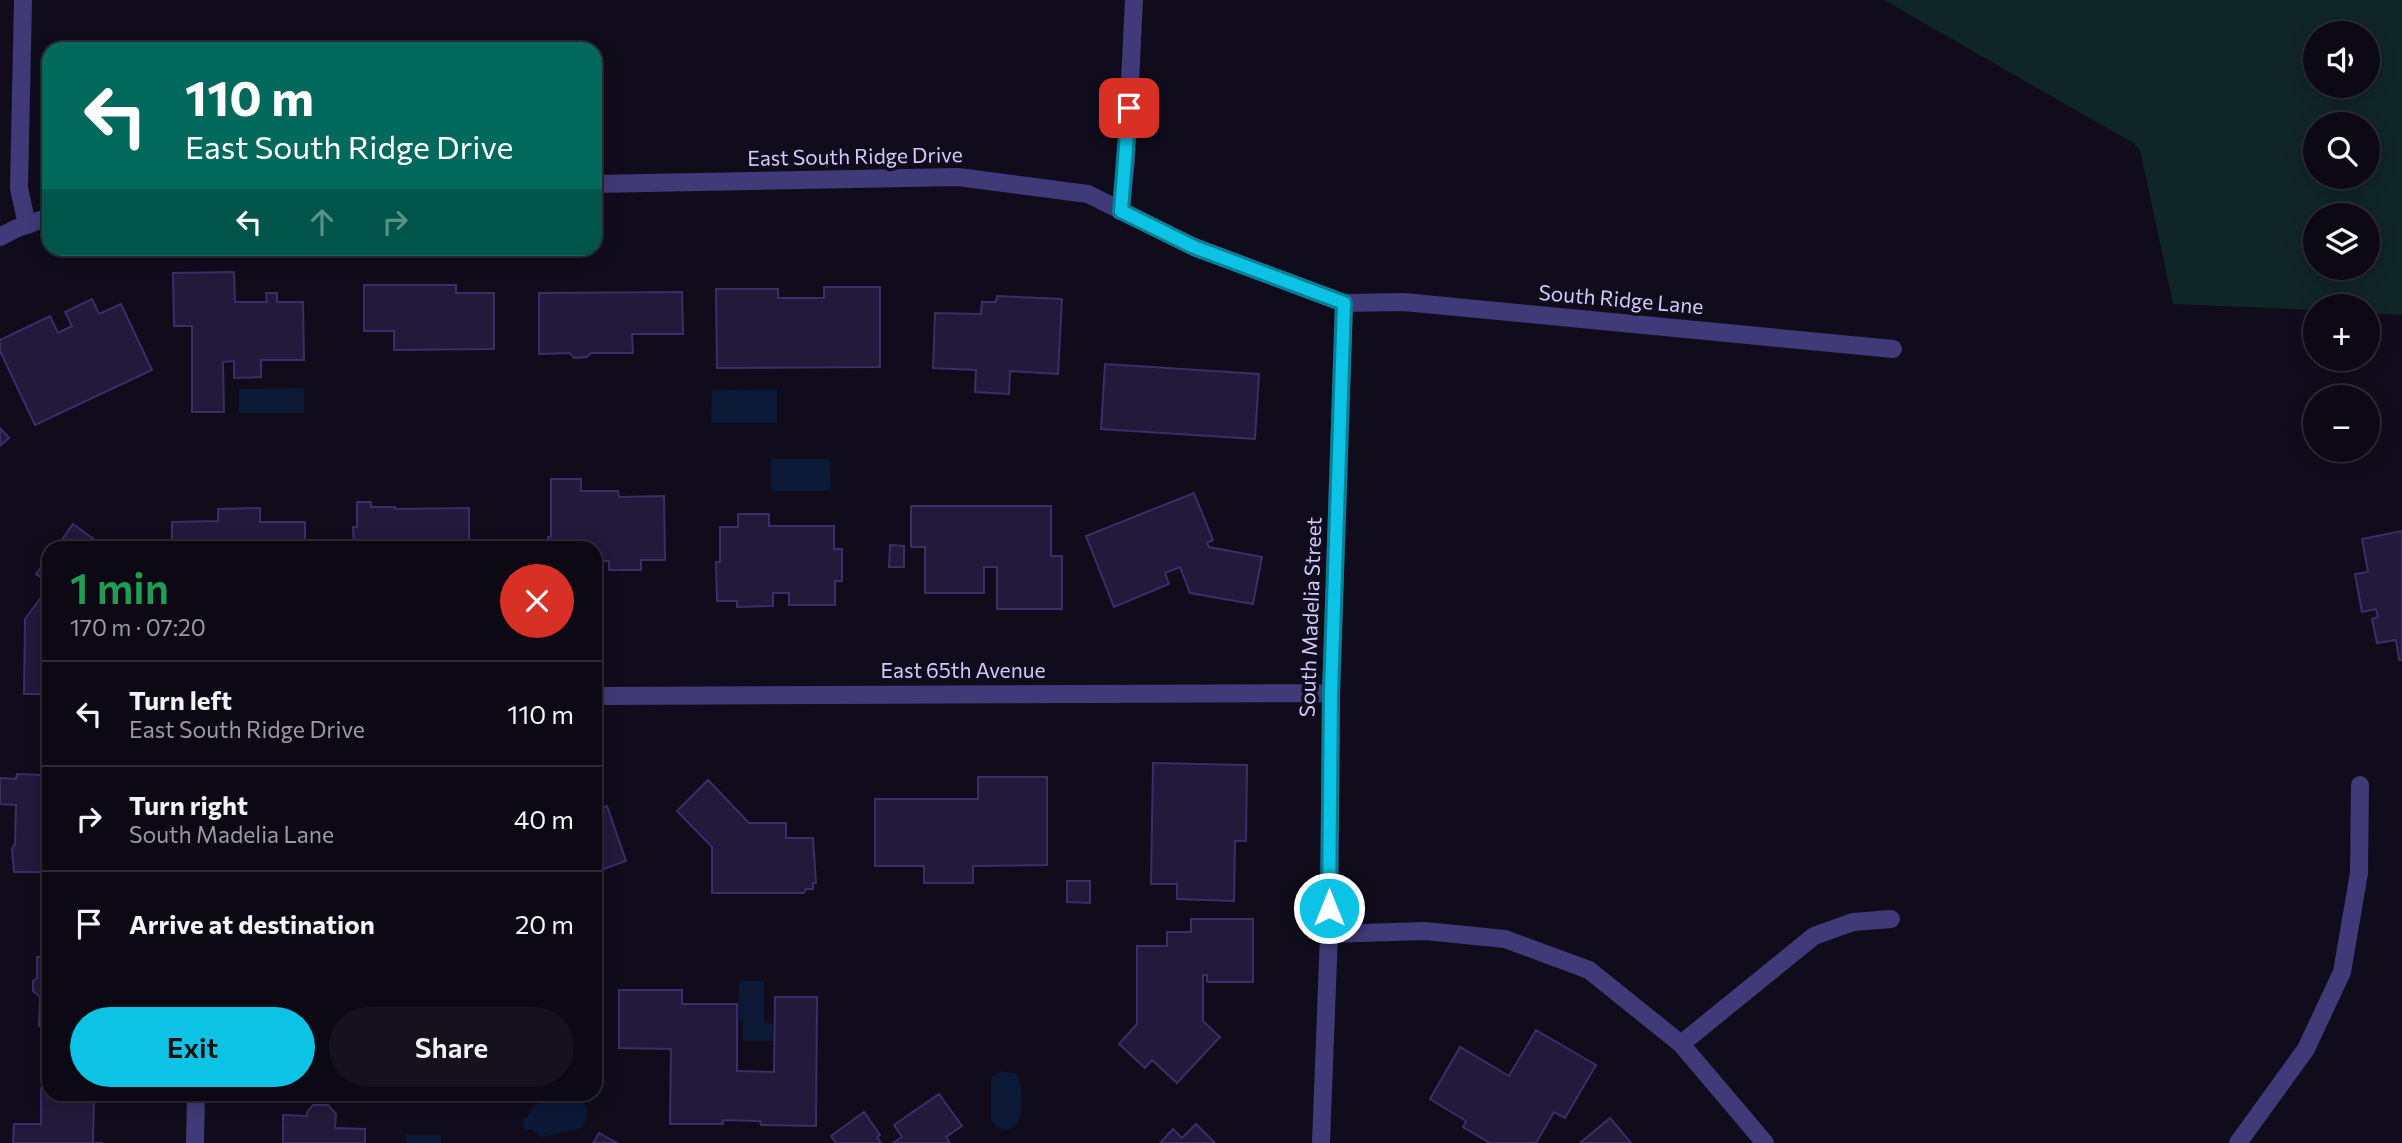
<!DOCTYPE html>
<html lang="en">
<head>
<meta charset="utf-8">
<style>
  body { margin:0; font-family:Commissioner,sans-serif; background:#15121e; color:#f1f3f6; height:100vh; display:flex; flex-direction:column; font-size:26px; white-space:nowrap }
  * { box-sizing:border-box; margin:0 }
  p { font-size:23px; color:#9a9aa0 }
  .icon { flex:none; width:38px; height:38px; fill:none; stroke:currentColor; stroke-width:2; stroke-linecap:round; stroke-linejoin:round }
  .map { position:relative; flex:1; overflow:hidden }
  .drawer { position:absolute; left:42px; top:541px; width:560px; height:560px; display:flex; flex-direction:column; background:#0c0915; border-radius:21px; box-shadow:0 4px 18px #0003,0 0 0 2px #2c2a34 }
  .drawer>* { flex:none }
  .top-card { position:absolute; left:42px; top:42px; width:560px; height:214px; border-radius:21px; box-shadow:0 4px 18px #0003,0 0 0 2px #2c2a34; background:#00695c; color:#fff; overflow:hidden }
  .fabs { position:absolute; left:2303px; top:21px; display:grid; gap:14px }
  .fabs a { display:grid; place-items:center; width:77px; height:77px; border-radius:50%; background:#0c0915; box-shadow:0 4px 18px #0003,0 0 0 2px #2c2a34; font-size:35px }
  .pin { position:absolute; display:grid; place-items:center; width:60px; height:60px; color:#fff; margin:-30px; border-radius:14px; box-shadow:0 4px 10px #0006 }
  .me { position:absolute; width:77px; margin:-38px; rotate:0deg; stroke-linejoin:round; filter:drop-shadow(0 0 5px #0008) }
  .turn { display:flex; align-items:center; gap:24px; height:147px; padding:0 28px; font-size:32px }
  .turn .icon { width:91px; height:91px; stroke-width:2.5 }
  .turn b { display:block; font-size:49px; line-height:60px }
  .lanes { display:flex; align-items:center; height:66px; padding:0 28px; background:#0003; justify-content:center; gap:35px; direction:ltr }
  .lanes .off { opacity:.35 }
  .round { display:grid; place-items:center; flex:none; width:74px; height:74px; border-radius:37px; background:#15121e }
  .summary { display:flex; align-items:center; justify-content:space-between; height:119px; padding:0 28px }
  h1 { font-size:42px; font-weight:600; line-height:52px; color:#1e9e55 }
  .action { display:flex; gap:14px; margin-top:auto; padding:14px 28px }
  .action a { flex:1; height:80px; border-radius:42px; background:#0dc3e5; color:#111; font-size:28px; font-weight:600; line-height:80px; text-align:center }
  .action a+a { background:#15121e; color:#f1f3f6 }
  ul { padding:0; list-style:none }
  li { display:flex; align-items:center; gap:21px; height:105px; padding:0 28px; border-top:2px solid #2c2a34 }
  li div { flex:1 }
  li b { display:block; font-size:26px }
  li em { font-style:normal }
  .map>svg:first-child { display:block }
  .green { fill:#102525; fill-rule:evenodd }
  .water { fill:#0b1836 }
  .building { fill:#22193b; stroke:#3b2d66; stroke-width:2 }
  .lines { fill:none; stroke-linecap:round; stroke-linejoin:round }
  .service { stroke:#403a78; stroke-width:18 }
  .minor { stroke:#403a78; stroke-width:18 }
  .route-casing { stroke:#087f95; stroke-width:18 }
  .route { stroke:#0dc3e5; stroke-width:12 }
  .labels { text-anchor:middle; stroke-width:7; stroke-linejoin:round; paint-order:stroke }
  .street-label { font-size:21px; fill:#d2cafc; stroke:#100c1c }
</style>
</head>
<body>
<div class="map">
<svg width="2402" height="1143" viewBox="0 0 2402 1143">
  <rect width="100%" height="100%" fill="#100c1c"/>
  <path class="green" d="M1884,0H2402V315L2368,313V306H2315V310L2173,304L2140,150L2133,143ZM2315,33H2368V86H2315ZM2315,124H2368V177H2315ZM2315,215H2368V268H2315Z"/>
  <path class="water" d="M304,388V413H239V389Z
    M777,389V423H711L712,390Z
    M771,459H830L831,491H771Z
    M739,981H764V1023L773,1024V1041H743V1020H738Z
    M1001,1071L1017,1074C1023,1086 1023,1112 1018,1124L1007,1130L997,1128L991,1119V1080L993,1076Z
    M575,1095L585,1103L588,1116L581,1128L542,1137L531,1129L525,1131L522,1118L527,1117L534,1105Z
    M406,1135H441V1143H406Z"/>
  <path class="building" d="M234,272L235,302H267L266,293H277V302H303L304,360H261V377L234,378V361L223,362L224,412H192V326H174L173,273Z
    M364,285H456V293H494V349L394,350V331H364Z
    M824,287H880V367L717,368L716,289H778V298H824Z
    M682,292L683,334H632L633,353H591L587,357L574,358L570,353L539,354V293Z
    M997,296L1062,299L1058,374L1010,371L1009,394L975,392L976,370L933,368L935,313L981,314L982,302H996Z
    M92,299L99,314L121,304L152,370L35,425L0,351V340L50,316L58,333L72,326L65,312Z
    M1105,364L1259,374L1255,439L1101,429Z
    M0,428L9,438L0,446Z
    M551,479H581V491H618L619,497L664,496L665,560H641V570H609V561H602L603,570H595V548H548V537H551Z
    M1194,493L1213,540L1207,543L1209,547L1262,557L1253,604L1190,593L1180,567L1165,573L1169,584L1114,607L1086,536Z
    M357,502H371V507H395V509L469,508V548H354L353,527H357Z
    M911,506H1051V556H1062V609H997V567H984V593H925V547H911Z
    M260,508V522H305V548H172V522L218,521V509Z
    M738,514H769V526H834V549H842V581H835V605H789V593H773V606L737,607V601H717L716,562H720V527H738Z
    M73,524L106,548H56Z
    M2402,531V660H2399L2396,640L2377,643L2372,619L2378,617L2376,609L2362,612L2355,574L2368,572L2362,539Z
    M890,545L904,546V567H889Z
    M49,557V583L36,574Z
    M49,587V694H24L25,619Z
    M1153,763L1247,765L1246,841H1235L1234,901L1177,899V884H1151Z
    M49,764V872H14L12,849L15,844L16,805L0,804V778L16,779L17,774L42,775Z
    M978,777H1047V865L973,866V883H924V866H875V799H978Z
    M708,780L749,823H786V838H813L816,883H813V889H806L804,893H712V847L677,811Z
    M607,806L626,861L595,872V811Z
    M1067,881H1090V903L1067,902Z
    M1191,919H1253V982H1207V975H1203V1021L1220,1037L1177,1083L1152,1060L1145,1068L1119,1044L1137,1024V946H1167V932H1191Z
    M45,931H49V1050H47V1026H39L40,997L33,991V981L37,978V957H44Z
    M619,990H682V1004H737V1071L774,1072L775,997H817L816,1126L761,1125L760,1121L723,1120V1124H670L671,1049L619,1048Z
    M1536,1030L1596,1065L1565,1118L1554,1112L1536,1143H1490L1463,1127L1466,1121L1430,1099L1460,1047L1509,1076Z
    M41,1088H49V1094H94L93,1143H103H13L14,1124H41Z
    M939,1094L962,1126L946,1137L950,1143H893L902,1137L894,1125Z
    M313,1105H328L336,1114L335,1128L365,1129V1143H283V1115L307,1116V1112Z
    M864,1112L880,1135L877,1137L881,1143H836L831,1136Z
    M1610,1118L1631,1143H1580Z
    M1196,1124L1215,1143H1160L1173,1129L1182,1138Z
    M599,1133L617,1143H593Z"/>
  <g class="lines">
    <path class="service" d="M23,0L19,188L27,225
      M1120,211L1126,162L1134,0"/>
    <path class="minor" d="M595,184L958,177L1088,194L1194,247L1344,303L1404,302L1893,349
      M0,237L15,229L49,217
      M595,696L1331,693
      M1329,934L1425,931L1505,939L1589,970L1681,1044L1765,1143
      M1681,1044L1814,936L1853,922L1891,919
      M195,1143L196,1094
      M1321,1143L1329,934L1331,693L1344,303
      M2238,1143L2306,1049L2342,972L2359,873L2360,785"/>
  </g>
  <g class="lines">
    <g class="route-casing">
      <path id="route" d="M1129,108L1121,211L1194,247L1344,303L1331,693L1329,908"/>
    </g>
    <use href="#route" class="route"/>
  </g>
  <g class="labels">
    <g class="street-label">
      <text transform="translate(855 157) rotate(-1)" y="7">East South Ridge Drive</text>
      <text transform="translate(1621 300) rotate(5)" y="7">South Ridge Lane</text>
      <text transform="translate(1311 617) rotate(-88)" y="7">South Madelia Street</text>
      <text x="963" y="678">East 65th Avenue</text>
    </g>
  </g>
</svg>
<div class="fabs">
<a><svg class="icon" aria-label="sound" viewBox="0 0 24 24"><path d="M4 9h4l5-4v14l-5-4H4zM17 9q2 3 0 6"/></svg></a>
<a><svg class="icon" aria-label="search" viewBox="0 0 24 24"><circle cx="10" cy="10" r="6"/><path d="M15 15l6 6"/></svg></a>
<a><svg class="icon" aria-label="layers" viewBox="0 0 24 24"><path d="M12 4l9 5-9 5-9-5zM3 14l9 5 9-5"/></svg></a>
<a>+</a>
<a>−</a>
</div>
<div class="pin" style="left:1129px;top:108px;background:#d93025"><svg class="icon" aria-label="arrive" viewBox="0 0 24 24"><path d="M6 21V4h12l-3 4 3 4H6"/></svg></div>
<svg class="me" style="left:1329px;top:908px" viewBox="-20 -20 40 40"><circle r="17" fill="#0dc3e5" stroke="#fff" stroke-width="3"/><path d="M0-11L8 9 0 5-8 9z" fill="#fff"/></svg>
<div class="top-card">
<div class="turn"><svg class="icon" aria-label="left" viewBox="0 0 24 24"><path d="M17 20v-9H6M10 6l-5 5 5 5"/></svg><div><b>110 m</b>East South Ridge Drive</div></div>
<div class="lanes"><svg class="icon" aria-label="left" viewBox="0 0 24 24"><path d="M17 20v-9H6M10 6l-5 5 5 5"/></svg><svg class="icon off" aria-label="ahead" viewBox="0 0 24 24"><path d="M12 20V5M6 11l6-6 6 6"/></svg><svg class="icon off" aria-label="right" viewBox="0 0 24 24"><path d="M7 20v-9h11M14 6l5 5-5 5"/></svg></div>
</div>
<section class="drawer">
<div class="summary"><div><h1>1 min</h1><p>170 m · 07:20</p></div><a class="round" style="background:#d93025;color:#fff"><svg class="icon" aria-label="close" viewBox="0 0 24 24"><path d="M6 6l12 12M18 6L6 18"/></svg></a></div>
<ul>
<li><svg class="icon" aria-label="left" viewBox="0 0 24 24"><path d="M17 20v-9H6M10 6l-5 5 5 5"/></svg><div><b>Turn left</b><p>East South Ridge Drive</p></div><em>110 m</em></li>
<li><svg class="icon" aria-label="right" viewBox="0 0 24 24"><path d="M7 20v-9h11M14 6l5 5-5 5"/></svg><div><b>Turn right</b><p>South Madelia Lane</p></div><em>40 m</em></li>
<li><svg class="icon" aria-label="arrive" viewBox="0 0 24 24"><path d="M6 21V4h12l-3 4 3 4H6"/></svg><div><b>Arrive at destination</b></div><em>20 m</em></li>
</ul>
<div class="action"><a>Exit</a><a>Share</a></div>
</section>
</div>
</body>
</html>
